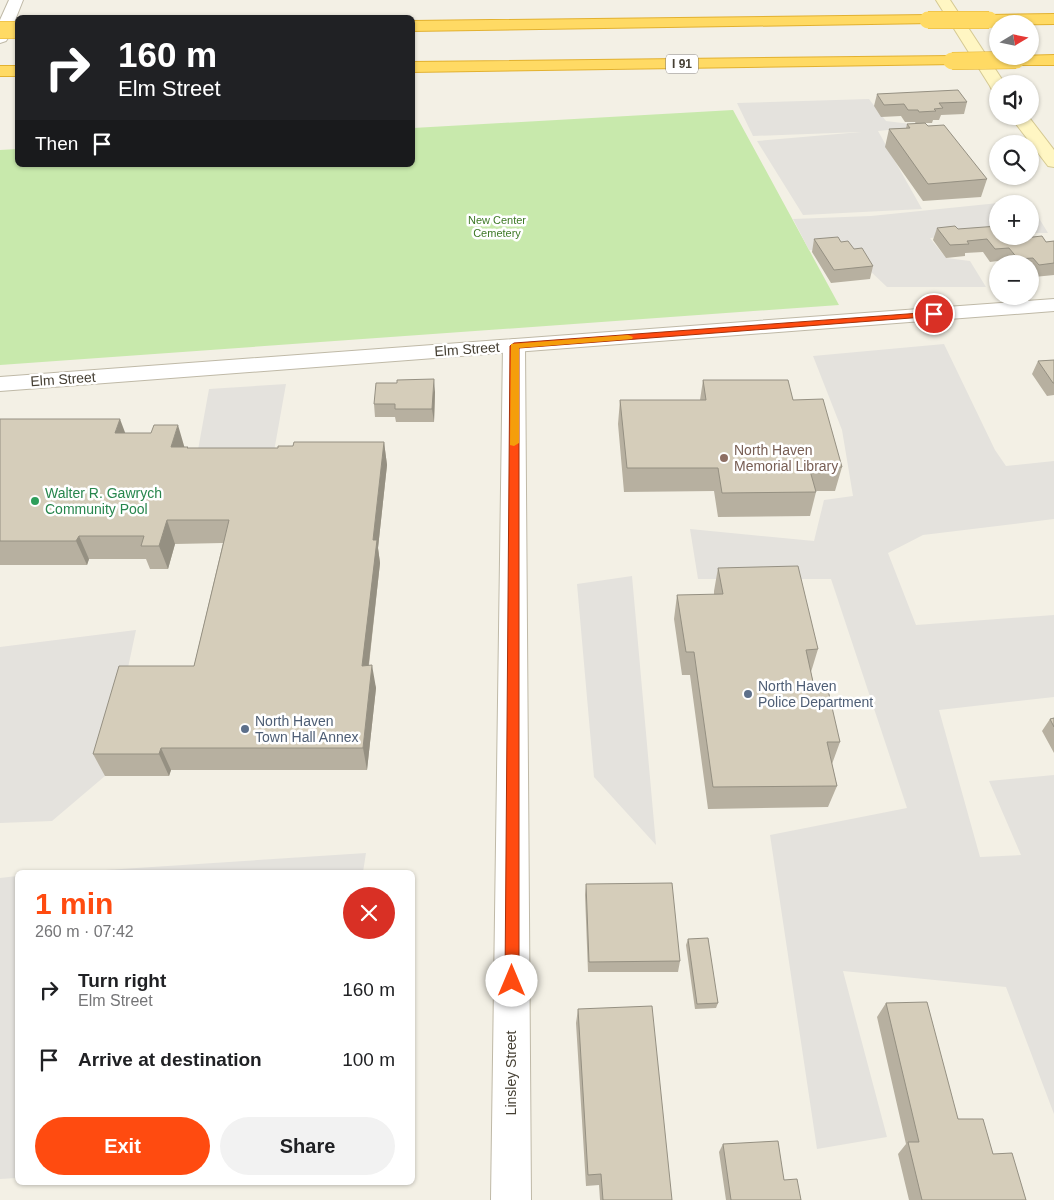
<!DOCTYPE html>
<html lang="en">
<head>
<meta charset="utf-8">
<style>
  body { margin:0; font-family:Arial,sans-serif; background:#f2f2f2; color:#202124; height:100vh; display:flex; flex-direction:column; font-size:19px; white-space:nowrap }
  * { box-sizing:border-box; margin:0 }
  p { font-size:16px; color:#757577 }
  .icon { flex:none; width:28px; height:28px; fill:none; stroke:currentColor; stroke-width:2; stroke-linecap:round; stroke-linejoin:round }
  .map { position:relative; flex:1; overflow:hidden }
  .sheet { position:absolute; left:15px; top:870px; width:400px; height:315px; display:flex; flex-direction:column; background:#fff; border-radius:8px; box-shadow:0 1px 4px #0004 }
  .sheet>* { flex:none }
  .guide { position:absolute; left:15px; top:15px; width:400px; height:152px; border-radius:8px; box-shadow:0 1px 4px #0004; background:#202124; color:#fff; overflow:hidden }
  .needle { width:32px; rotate:80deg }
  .controls { position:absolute; left:989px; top:15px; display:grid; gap:10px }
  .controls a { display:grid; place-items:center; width:50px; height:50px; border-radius:50%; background:#fff; box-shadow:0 1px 4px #0004; font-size:25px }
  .pin { position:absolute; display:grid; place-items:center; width:42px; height:42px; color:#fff; margin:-21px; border:2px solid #fff; border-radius:50%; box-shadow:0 1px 5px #0007 }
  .me { position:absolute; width:55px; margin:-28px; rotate:0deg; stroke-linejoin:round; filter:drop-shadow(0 0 4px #0008) }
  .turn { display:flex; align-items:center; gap:18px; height:105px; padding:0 20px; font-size:22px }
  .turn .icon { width:65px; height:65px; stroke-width:2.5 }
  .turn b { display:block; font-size:35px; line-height:42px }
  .then { display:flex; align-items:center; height:48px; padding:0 20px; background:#0003; gap:10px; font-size:19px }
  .round { display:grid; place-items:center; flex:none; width:52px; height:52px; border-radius:26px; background:#f2f2f2 }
  .overview { display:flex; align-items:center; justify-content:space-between; height:85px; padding:0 20px }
  h1 { font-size:30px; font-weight:700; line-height:38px; color:#ff4b10 }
  .action { display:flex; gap:10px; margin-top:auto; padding:10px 20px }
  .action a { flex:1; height:58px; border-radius:30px; background:#ff4b10; color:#fff; font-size:20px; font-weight:700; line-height:58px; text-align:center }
  .action a+a { background:#f2f2f2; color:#202124 }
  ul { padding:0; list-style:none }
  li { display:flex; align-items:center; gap:15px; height:70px; padding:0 20px }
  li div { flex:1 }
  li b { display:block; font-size:19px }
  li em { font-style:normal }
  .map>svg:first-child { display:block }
  .green { fill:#c8e9ac }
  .parking { fill:#e4e2dd }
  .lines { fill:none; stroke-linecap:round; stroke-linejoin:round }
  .minor-casing { stroke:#bfb9a7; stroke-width:2 }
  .tertiary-casing { stroke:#bfb9a7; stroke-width:2 }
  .secondary-casing { stroke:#d5c993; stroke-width:2 }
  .motorway-casing { stroke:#e2b130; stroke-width:2 }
  .minor { fill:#fff; fill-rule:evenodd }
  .tertiary { fill:#fff; fill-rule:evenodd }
  .secondary { fill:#fff6c3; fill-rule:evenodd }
  .motorway { fill:#ffda64; fill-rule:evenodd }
  .motorway-bridge-casing { stroke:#e2b130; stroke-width:18; stroke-linecap:butt }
  .motorway-bridge { stroke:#ffda64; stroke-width:17 }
  .wall { fill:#b7b0a0 }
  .shaded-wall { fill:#959082 }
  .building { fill:#d5cdba; stroke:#959082 }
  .route { fill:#ff4b10; stroke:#a6310a }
  .slow { fill:#f59e0b }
  .education-dot { fill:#8d6e63; stroke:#fff; stroke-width:2 }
  .leisure-dot { fill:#2e9e5b; stroke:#fff; stroke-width:2 }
  .service-dot { fill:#5c6f8a; stroke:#fff; stroke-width:2 }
  .labels { text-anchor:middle; stroke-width:5; stroke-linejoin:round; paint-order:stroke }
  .far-park-label { font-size:11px; fill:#3e7926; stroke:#fff }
  .shield { fill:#fff; stroke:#7e7971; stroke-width:1 }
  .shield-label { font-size:12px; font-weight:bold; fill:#464034 }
  .street-label { font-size:14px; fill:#464034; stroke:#fff }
  .education-label { font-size:14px; fill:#785e54; stroke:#fff; text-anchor:start }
  .leisure-label { font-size:14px; fill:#27864d; stroke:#fff; text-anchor:start }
  .service-label { font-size:14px; fill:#4e5e75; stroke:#fff; text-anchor:start }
</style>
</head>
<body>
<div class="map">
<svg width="1054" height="1200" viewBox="0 0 1054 1200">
  <rect width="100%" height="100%" fill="#f3f0e5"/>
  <path class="green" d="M733,110L839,305L0,365V150L17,149L18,165H412L413,128Z"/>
  <path class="parking" d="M869,99L886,121L927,126L878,131L922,209L803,215L757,141L861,132L753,136L737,103Z
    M1028,200L1048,233H1030V204H998L997,233L930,238L946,258L970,261L986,287H887L847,249L809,250L793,219L871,216Z
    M944,344L995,450L1006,466L1054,461V519L923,535L888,553L916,625L1054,615V697L939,710L980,857L1021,855L989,781L1054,775V1114L1006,987L843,971L887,1137L817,1149L770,835L907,808L831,579H698L690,529L814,541L824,500L853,496L842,430L813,356Z
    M286,384L273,457L194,472L209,389Z
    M632,576L656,845L594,777L577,584Z
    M136,630L105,776L52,821L0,823V647Z
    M366,853L363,872H75Z
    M17,876V1178L0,1179V878Z"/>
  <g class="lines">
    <g class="minor-casing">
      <path id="minor" d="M9,0H23L8,38L6,41L0,43V20Z
        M514,339L522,341L525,346L531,1200H491L503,346L506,341Z"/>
    </g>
    <g class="tertiary-casing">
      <path id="tertiary" d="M1054,299V311L0,391V377Z"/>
    </g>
    <g class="secondary-casing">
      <path id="secondary" d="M936,0H950L1005,84H998V91L992,90L990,86Z
        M1010,116H1028L1054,150V167L1048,166Z"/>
    </g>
    <g class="motorway-casing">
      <path id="motorway" d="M1054,14V24L989,25L984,23L981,20L984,17L989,15Z
        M928,15L933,17L936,20L933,23L412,31V21Z
        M1054,55V65H1016L1010,63L1008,60L1012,56Z
        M952,56L958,58L960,61L958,64L412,72V62Z
        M0,66H18V76H0Z"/>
    </g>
    <use href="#minor" class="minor"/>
    <use href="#tertiary" class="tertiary"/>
    <use href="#secondary" class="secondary"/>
    <use href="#motorway" class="motorway"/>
    <g class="motorway-bridge-casing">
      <path id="motorway-bridge" d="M928,20H989
        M0,30H18
        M952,61L1016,60"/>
    </g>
    <use href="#motorway-bridge" class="motorway-bridge"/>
  </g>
  <path class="wall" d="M877,94L967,102L964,114L941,115L939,120H933L932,123H925L987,179L981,197L923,201L885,147L889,129L906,128L907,124H916L915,122H905L901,116L881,117L874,106Z
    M937,228L958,229L998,236L1024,238L1046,242L1054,241V275L1034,277L1030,272V264H1007L1005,260L990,262L983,252L965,253V256L946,258L933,240Z
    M814,239L841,242L854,249L873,266L870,279L831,283L812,252Z
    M1054,360V395L1047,396L1032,374L1038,361Z
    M703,380L793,400L842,467L835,491H816V492L810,516L718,517L714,491L624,492L618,424L620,400H700Z
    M435,392L434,422H396L395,417H375L374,404Z
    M0,419L125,433L184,447L188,448H278L293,446L384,442L387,465L378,548L380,563L369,665L376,688L367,770H171L169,776H105L93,754L194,666L223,543L175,544L168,569H150L146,559H89L87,565H0Z
    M718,568L818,649L811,672L815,691L840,742L832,764L837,786L828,807L708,809L690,675H682L674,619L677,595H714V591Z
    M1054,718V753L1042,731L1050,719Z
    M586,884L680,961L678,972H588L585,895Z
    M688,939L718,1003L716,1008L695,1009L686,945Z
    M886,1003L958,1119L993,1154L1026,1200H909L898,1154L906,1144L877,1017Z
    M578,1009L672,1200H600L599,1185L586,1186L576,1023Z
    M723,1144L784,1180L801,1200H726L719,1152Z"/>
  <path class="shaded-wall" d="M434,379L435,392L434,422L432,409Z
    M120,419L129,443L115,433Z
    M178,425L185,449L171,447Z
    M384,442L387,465L378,548L380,563L366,688L362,666L373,540Z
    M167,520L175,544L168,569L159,546Z
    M79,536L89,559L87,565L76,541Z
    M372,665L376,688L367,770L363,748Z
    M161,748L171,770L169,776L159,754Z"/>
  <path class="building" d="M958,90L967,102L939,103L943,108L934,109L936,111L919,112L918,110H908L904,104L884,105L877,94Z
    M925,123L928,126L944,125L987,179L928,184L889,129L910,128L907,124Z
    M955,226L958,229L998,226V236H1023L1024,238L1042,236L1046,242L1054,241V263L1039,265L1033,258L1018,259L1009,248L995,249L987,239L967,241L969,244L950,245L937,228Z
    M838,237L841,242L848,241L854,249L862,248L873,266L834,270L814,239Z
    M1054,360V383H1053L1038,361Z
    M434,379L432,409H395V404H374L376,383H397V380Z
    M703,380H788L793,400L823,399L842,467H809L816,492L722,493L718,468H627L620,400H706Z
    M0,419H120L115,433H151L154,425H178L171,447H188L187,448H278V446H293L294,442H384L373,540H377L362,666L372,665L363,748H161L159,754H93L119,666H194L229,520H167L159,546H141L144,536H79L76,541H0Z
    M798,566L818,649L806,650L815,691L828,690L840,742H827L837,786L713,787L694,652H686L677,595L723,594L718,568Z
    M1054,718V727L1050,719Z
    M672,883L680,961L589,962L586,884Z
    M708,938L718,1003L697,1004L688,939Z
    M927,1002L958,1119H983L993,1154L1012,1153L1026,1200H922L908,1142H919L886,1003Z
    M652,1006L672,1200H603L601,1174L588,1175L578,1009Z
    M778,1141L784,1180L797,1179L801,1200H731L723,1144Z"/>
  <path class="route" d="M934,312H937V316L519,348V981L517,986L512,988L507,986L505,981L510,346L514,343Z"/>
  <path class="slow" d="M628,335L633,337L632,339L519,348V443L514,446L510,445L511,344Z"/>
  <circle class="education-dot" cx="724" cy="458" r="5"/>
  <circle class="leisure-dot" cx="35" cy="501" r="5"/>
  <g class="service-dot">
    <circle cx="748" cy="694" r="5"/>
    <circle cx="245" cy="729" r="5"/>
  </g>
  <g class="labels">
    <g class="far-park-label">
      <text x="497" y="224">New Center<tspan x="497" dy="13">Cemetery</tspan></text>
    </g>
    <rect class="shield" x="666" y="54.5" width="32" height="19" rx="4"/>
    <g class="shield-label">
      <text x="682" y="68">I 91</text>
    </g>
    <g class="street-label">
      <text transform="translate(467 349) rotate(-4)" y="5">Elm Street</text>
      <text transform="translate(63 379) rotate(-4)" y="5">Elm Street</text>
      <text transform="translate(511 1073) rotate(-90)" y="5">Linsley Street</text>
    </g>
    <g class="education-label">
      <text x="734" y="455">North Haven<tspan x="734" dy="16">Memorial Library</tspan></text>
    </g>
    <g class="leisure-label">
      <text x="45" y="498">Walter R. Gawrych<tspan x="45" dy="16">Community Pool</tspan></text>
    </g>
    <g class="service-label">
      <text x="758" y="691">North Haven<tspan x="758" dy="16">Police Department</tspan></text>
      <text x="255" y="726">North Haven<tspan x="255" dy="16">Town Hall Annex</tspan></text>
    </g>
  </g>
</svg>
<div class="controls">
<a><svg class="needle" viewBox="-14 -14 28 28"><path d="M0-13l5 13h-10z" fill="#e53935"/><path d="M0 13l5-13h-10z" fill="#757577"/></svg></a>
<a><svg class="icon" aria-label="sound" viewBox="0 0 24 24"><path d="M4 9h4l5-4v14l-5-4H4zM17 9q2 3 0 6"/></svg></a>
<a><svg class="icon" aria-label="search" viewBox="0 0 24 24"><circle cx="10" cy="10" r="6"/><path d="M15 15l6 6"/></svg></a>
<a>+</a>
<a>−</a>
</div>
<div class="pin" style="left:934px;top:314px;background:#d93025"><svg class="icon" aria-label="arrive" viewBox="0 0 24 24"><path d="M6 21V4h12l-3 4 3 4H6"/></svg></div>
<svg class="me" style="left:512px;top:981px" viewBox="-20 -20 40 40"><circle r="19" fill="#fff"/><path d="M0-13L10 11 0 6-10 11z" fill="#ff4b10"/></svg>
<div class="guide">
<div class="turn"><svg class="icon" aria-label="right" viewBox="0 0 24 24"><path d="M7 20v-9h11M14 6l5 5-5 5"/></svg><div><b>160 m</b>Elm Street</div></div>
<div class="then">Then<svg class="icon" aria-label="arrive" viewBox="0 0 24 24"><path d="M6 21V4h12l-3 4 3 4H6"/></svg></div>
</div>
<section class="sheet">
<div class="overview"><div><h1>1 min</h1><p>260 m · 07:42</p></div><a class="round" style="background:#d93025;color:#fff"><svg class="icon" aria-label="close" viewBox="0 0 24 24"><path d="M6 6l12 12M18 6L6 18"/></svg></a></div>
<ul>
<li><svg class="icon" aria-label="right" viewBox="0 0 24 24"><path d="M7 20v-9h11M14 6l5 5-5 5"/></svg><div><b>Turn right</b><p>Elm Street</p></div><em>160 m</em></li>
<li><svg class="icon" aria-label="arrive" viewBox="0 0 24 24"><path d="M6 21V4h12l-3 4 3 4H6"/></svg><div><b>Arrive at destination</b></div><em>100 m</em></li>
</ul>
<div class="action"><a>Exit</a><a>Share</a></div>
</section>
</div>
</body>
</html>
